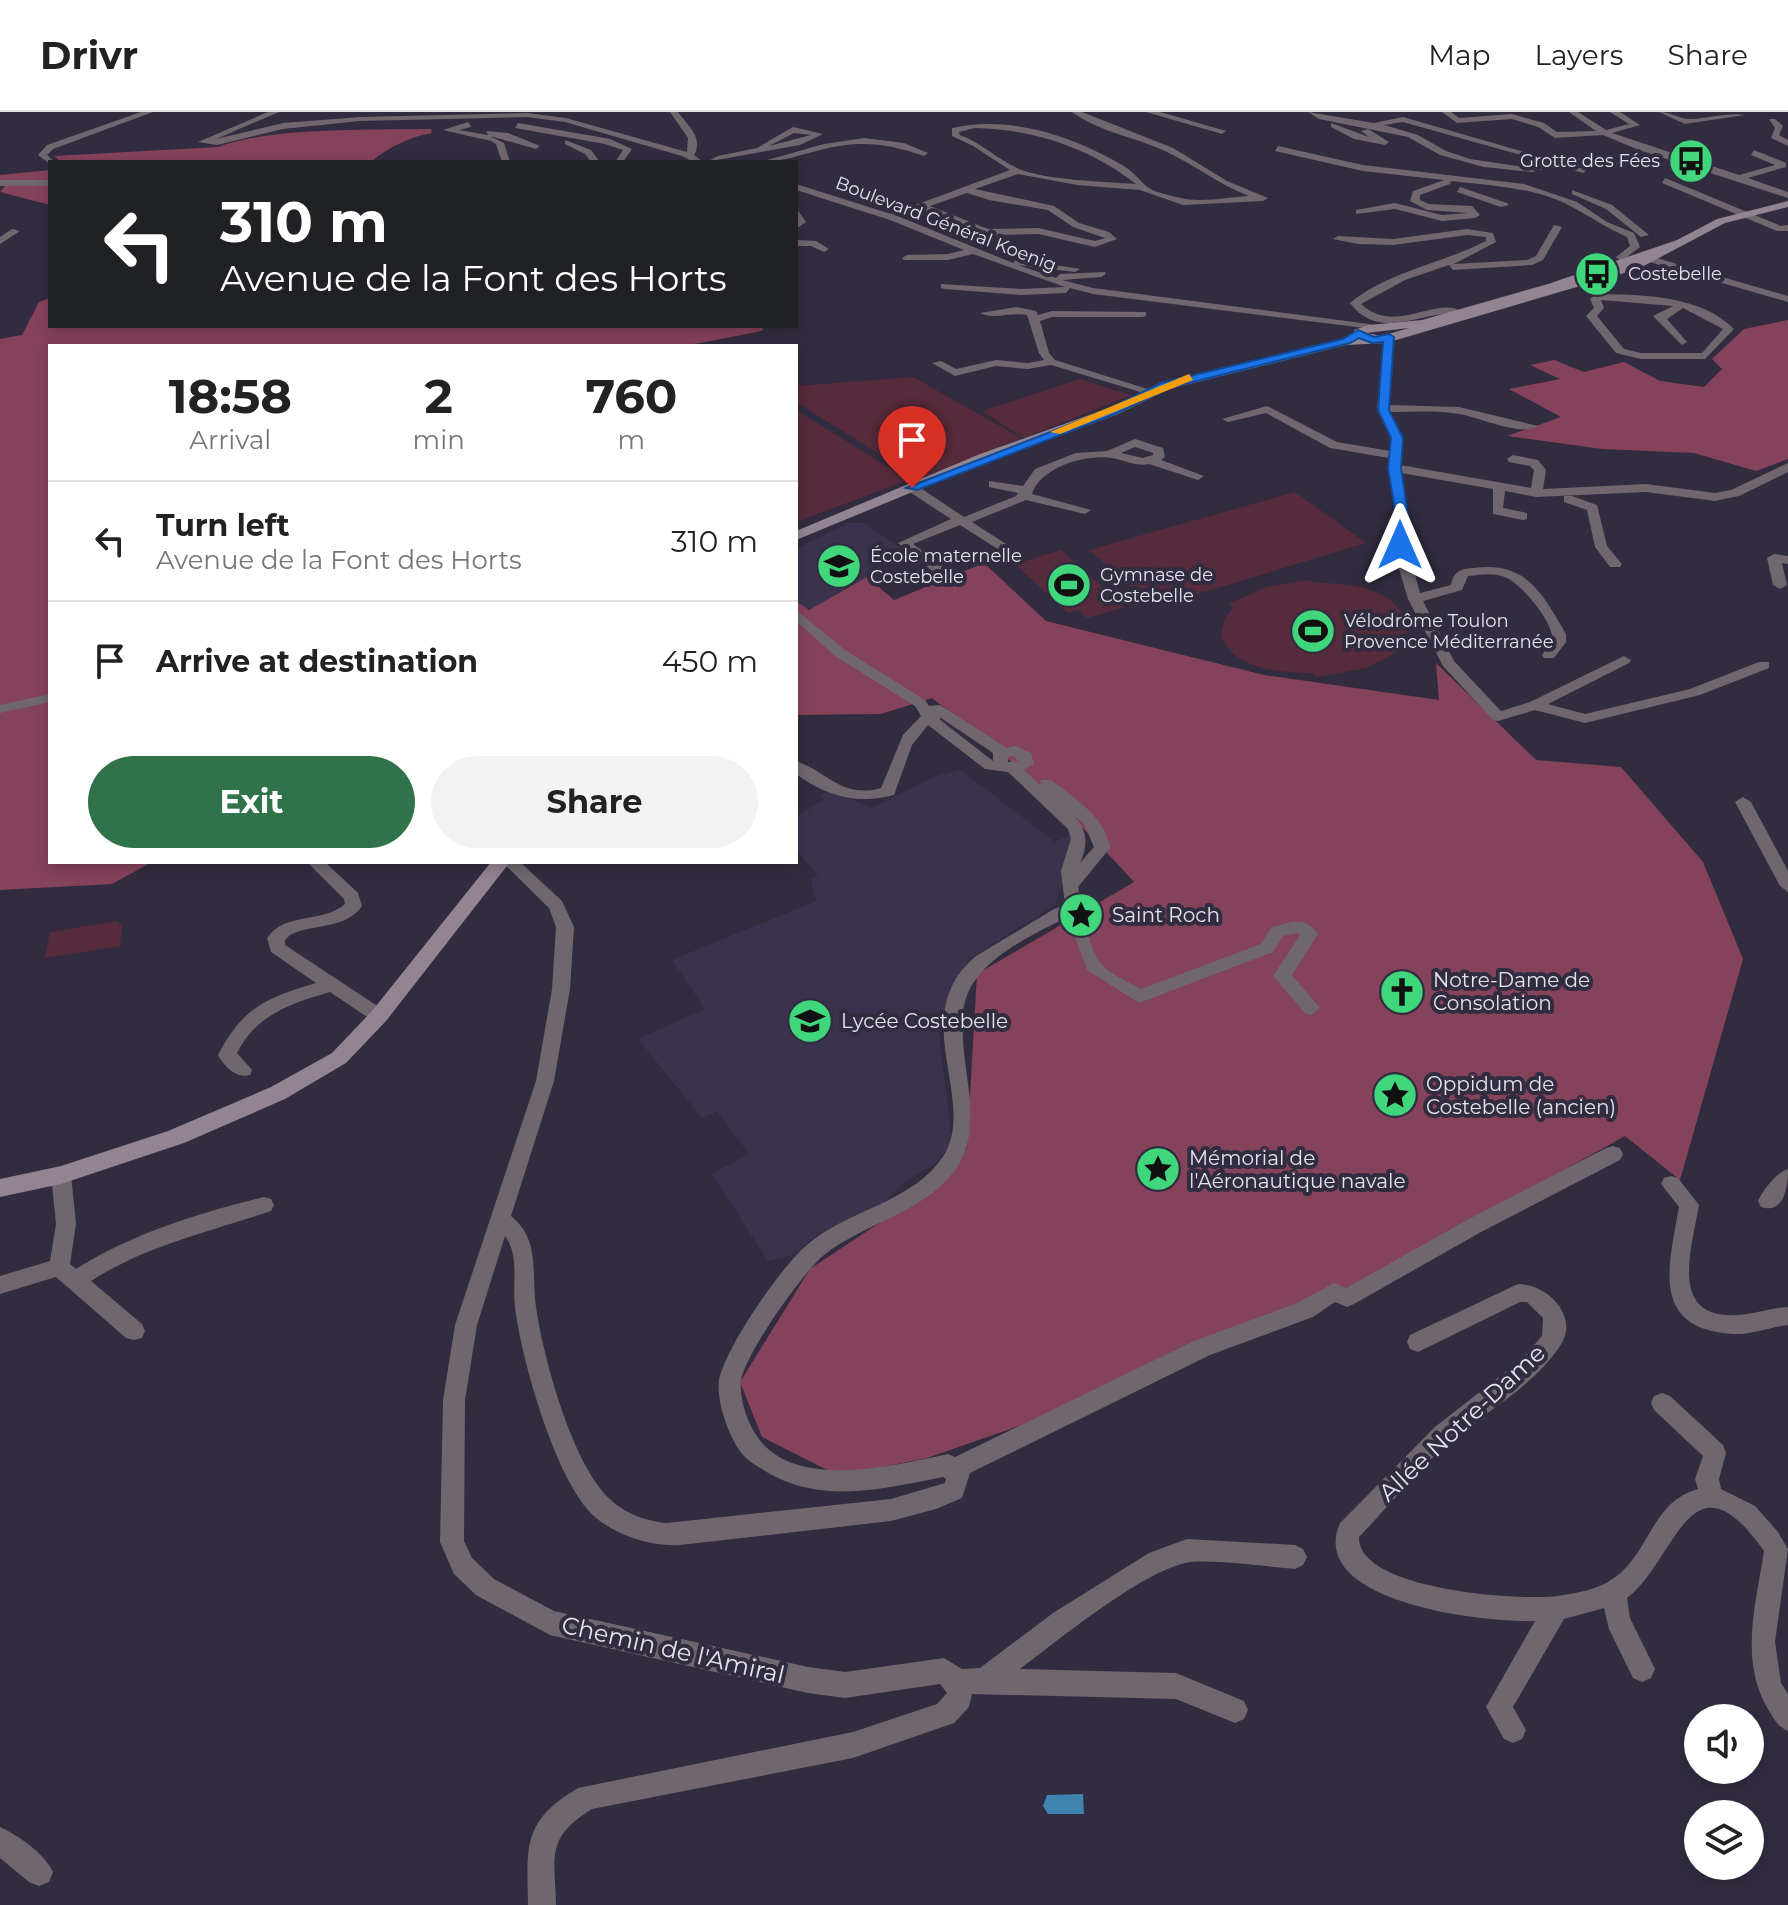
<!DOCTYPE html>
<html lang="en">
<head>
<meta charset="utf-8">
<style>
  body { margin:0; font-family:Montserrat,sans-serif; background:#f2f2f2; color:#222; height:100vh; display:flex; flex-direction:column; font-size:30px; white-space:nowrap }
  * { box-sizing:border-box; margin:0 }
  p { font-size:26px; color:#767676 }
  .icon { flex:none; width:44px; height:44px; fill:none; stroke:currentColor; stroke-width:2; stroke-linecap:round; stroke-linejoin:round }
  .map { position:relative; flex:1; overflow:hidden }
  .drawer { position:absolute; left:48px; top:232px; width:750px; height:520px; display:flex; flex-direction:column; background:#fff; border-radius:0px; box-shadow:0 4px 12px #0003 }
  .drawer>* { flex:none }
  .hud { position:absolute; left:48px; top:48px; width:750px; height:168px; border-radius:0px; box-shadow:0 4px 12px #0003; background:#202124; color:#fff; overflow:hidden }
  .fabs { position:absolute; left:1684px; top:1592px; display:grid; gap:16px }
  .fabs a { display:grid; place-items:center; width:80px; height:80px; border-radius:50%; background:#fff; box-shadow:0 4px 12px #0003; font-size:40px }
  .pin { position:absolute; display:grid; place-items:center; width:68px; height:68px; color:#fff; margin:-82px -34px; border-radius:50% 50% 50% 0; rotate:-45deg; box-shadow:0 0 8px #0007 }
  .pin .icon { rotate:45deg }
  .me { position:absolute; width:88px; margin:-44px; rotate:0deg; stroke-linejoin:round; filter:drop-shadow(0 0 6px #0008) }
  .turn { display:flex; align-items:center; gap:28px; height:168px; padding:0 40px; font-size:36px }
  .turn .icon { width:104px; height:104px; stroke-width:2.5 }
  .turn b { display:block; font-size:56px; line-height:68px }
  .eta { display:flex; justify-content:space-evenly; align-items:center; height:136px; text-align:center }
  .eta b { font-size:48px; font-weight:700; line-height:56px }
  .button { display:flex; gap:16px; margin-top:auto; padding:16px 40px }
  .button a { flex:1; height:92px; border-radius:48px; background:#30734a; color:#fff; font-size:32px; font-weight:700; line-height:92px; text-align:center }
  .button a+a { background:#f2f2f2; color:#222 }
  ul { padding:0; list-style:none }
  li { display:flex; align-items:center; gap:24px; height:120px; padding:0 40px; border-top:2px solid #e0e0e0 }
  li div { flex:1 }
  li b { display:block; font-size:30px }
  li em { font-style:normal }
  header { display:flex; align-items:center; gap:48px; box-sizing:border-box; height:112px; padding:0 40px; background:#fff; border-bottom:2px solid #e0e0e0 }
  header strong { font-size:38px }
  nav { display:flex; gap:44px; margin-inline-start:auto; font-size:28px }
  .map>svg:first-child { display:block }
  .built { fill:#3b334d }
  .green { fill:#562b3b }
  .forest { fill:#85425b }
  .water { fill:#4083b0 }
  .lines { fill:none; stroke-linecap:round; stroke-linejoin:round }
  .minor { fill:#6f666e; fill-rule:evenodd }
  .secondary { fill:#928491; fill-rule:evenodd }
  .route { fill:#1a73e8; stroke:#114b97; stroke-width:2 }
  .slow { fill:#f59e0b }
  .labels { text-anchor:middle; stroke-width:8; stroke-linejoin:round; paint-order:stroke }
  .far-poi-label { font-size:18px; fill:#e5e2ef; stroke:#322c40; text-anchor:start }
  .far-street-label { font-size:18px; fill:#e5e2ef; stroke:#322c40 }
  .poi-label { font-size:20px; fill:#e5e2ef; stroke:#322c40; text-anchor:start }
  .near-street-label { font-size:24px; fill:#e5e2ef; stroke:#322c40 }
</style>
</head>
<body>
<header>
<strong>Drivr</strong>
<nav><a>Map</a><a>Layers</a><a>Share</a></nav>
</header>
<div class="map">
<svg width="1788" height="1793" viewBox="0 0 1788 1793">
  <rect width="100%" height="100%" fill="#322c40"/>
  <path class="built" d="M848,411H864L901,436L867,465L809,498L796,489V437Z
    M959,657L1055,730L1076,720L1061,776L1054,794L971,845L950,876L939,922L952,1029L943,1043L934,1053L904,1070L883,1091L817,1122L794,1143L768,1149L712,1062L749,1042L717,999L702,1006L638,927L705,897L672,848L816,789L811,767L818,763L796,738V704L824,688L820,684L830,679L872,696L942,661L945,663Z"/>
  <path class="green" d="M913,265L1021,326L923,365L913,363L796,290V274Z
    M1080,267L1131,283L1024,326L982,299Z
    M796,298L909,368L796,410Z
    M1295,380L1366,431L1154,495L1089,438Z
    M1061,438L1125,495L1087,506L1078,498L1068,501L1015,452Z
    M1310,468L1315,471C1350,471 1398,475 1408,516L1396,533L1402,537L1367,556L1317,565L1313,561C1281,560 1234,559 1221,523L1225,506L1233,496L1229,492L1266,475Z
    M116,809L122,813L120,834L45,846L50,820Z"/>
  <path class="forest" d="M431,17L432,21C409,25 389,35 371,50H61L54,44L218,35C271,15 372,18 431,17Z
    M50,58V93L0,80L9,69H0V63Z
    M50,186V214H764L762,219L684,234H50V750H152L112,772L0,778V227L22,223L39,190Z
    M1788,208V347L1756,359L1694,341L1602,337L1507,324L1561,305L1509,277L1560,267L1530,253L1554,248L1584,260L1624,250L1660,269L1704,275L1722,257L1712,247L1744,217Z
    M984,451L1046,509L1264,563L1439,588L1436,551L1536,648L1621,655L1703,750L1743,847L1680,1068L1625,1024L1383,1158L1171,1261L927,1346L839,1364L762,1325L740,1270L810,1157L926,1080L967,1036L977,862L1134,770C1072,701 1006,642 932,586L881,602L796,603V489L809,498L867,465L894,488Z"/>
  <path class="water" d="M1083,1682L1084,1702H1048L1043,1694L1047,1683Z"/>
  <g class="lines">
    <path class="minor" d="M141,0H153L53,37L47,43L55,50L50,52L38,43L47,33Z
      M268,0H279L216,27L283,11L360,5L527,1L566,6L687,40L688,26L670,0H678C688,14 704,26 694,43L703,50H693L682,44L565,10L527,5L360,9L283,17L217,33L198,30Z
      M1072,0H1082L1173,36L1227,69L1268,86L1263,89L1183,93L1140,78L1077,73L1018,62L975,77L1054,94L1079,111L1109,120L1117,127L1095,135L1038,122L987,123L921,97L900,105L1013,151L1017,147L1080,157L1075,160L1018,153L1056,166L1060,162L1105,160L1106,162L1101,165L1062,168L1093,176L1369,212L1373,213V217L1093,182L1070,176L1066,181L1021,183L945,177L941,176V172L1021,177L1065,175L973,142L948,148H904L902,146L907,143L948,142L964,138L890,108L796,78V72L891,102L1010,58L973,34L952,24V16C1011,3 1073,24 1124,54C1133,60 1140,68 1146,74C1153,80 1172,84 1181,86C1201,91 1229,85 1249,84C1218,72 1195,53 1165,39C1135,25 1099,20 1072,0ZM975,16C1033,17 1090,36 1136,72C1105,70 1046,68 1019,57C998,48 982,31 960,23L959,20ZM967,81L989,88L1048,98L1073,115L1105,126L1095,129L1038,116L988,117L930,94Z
      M1146,0H1160L1226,19L1222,22Z
      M1308,0L1374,11L1403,5L1587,58L1583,61L1558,54L1532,60L1484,55L1440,43L1408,25L1319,7ZM1403,10L1549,51L1517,54L1470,47L1446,39L1418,23L1384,13Z
      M1442,0H1451L1459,6L1512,2L1544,11L1557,20L1596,19L1569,0H1578L1606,18L1629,12L1610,0H1620L1640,13L1612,21L1739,63L1775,53L1751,43L1754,38L1786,51V55L1748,66L1788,80V86L1639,38L1603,23L1555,26L1538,15L1512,7L1457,11Z
      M1659,0C1670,0 1680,7 1690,7C1709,6 1732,0 1745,3L1685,12Z
      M1769,7H1775L1783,14L1779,23L1788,28V34L1771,26L1775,16Z
      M468,10L471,15L459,18L488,23L486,19L508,21L540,34L536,37L490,24L504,31L510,50H502L496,32L491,29L443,18Z
      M518,11L610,27L632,37L623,50H615L623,38L605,32L515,16Z
      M1331,11L1369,25L1361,19L1368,17L1389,30L1385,33L1354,27L1331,15Z
      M793,15L823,22L800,33L706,50L718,44L757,36ZM794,21L811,23L769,34Z
      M864,26L904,31L928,41L924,44C885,31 861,28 820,38C800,43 781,50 760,50L824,32Z
      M565,28L591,38L600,50H591L585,42L565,32Z
      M1278,34L1363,53L1524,72L1577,90L1607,110L1634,121L1640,135L1627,145L1639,155L1630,157L1616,145L1630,134L1627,125C1607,116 1591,105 1572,95C1536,75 1491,74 1451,69L1450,72L1420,83V88L1429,92L1472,94L1480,103L1475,106L1442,109L1395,97L1356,102V98L1395,91L1442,103L1468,101L1427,98L1410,89L1413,79L1444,68L1363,59L1275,39Z
      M1665,66L1781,114L1788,113V119H1777L1662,71Z
      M0,68H50V74H0Z
      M1460,75L1507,91L1509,93L1501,95L1457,80Z
      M1572,78L1612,93L1649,123L1641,125L1606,97L1572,82Z
      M796,96L806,110L796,117Z
      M1554,113L1562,115L1543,148L1532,153L1453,158L1449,153L1405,168L1361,192C1397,225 1437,181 1464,201L1459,204C1428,194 1381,233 1350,191C1387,160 1443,151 1486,129V125L1467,123L1393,133L1358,132L1333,127L1338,124L1393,127L1467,117L1493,121L1496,130L1454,152L1527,148L1536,144Z
      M12,117L20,119L0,132V125Z
      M796,128L816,129L829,137L824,140L811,134H796Z
      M1646,143L1788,184V190L1643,148L1641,146Z
      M1580,164H1588L1603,182C1647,183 1701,184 1734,217L1705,247H1641L1616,241L1586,204L1594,196L1590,187L1594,184L1579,166ZM1601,188L1673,194L1653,204L1682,233L1687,230L1667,207L1683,196L1723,217L1702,241H1641L1624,237L1597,204L1604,196Z
      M1016,195L1036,199L1038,203L1052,199L1146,200V204L1142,205H1052L1040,209L1049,241L1055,248L1157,280L1147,282L1051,253L1028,257L996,254L955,264L932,251L941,249L956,257L996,248L1028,251L1044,248L1039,241L1027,203C1012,200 992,208 980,201Z
      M1389,222L1394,225L1389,293L1459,295L1538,314C1521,325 1479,305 1459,302C1437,298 1412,300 1390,300L1403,326L1400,353L1531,376L1534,358L1530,354L1509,350L1507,347L1513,343L1538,348L1546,358L1543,377L1646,372L1715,381L1731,378L1788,351V360L1739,384L1715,389L1646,380L1536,385L1505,379L1503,396L1527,401V407L1523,408L1493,402V377L1401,361C1408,402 1408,442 1420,481L1451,473C1454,459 1460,457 1473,456C1527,449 1542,481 1566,522V530L1554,546H1544L1542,543C1545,538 1551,533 1552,527C1554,511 1521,472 1507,466C1494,460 1481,463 1468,464L1462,478L1423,489L1454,549L1501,599L1530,590L1624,544L1631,548L1629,551L1548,592L1585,602L1690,577L1759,550H1769V556L1700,583L1585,611L1535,598L1498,609L1493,608L1443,554L1408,487L1396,447L1397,410L1389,346L1330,336L1266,301L1228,310L1222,307L1267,294L1337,330L1390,339L1391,326L1377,298L1384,225Z
      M1135,327L1163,336L1165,345L1161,348L1204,364L1198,368L1149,352C1137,355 1124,348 1112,346C1084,342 1040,356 1032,382L1091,398L1085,402L1026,388L972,410L1023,443V449L1018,450L960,413L913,432L946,456V462H936L898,431L951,407L908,379V373H916L964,405L1016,384L1018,381L989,375V369L1023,374L1035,357L1076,341L1107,339ZM1135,335L1153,341V343L1143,346L1121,341Z
      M1564,384H1572L1597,393L1607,434L1622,452L1620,455H1610L1595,435L1587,398L1564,390Z
      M1774,442L1788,444V452L1782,451L1787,473L1780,477L1773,473L1767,446Z
      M796,498L845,538L925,588L929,594L940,593L1007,636L1016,634L1031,641L1034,652L1024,658L1040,673L1041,668H1051C1075,687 1105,704 1110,736L1078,775C1083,797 1086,829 1099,849C1107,861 1128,870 1141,877L1261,832L1271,816C1291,810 1304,803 1318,822L1292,863L1320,896L1311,903L1305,901L1273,864L1300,823L1298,821L1283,824L1273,840L1139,891L1087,858L1068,805C1028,825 965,852 963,903C961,932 967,959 970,988C971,1011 971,1032 959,1052C931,1099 865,1110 824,1143C802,1161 746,1241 741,1268C739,1286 747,1311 758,1326C797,1379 895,1353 948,1342L955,1345L1194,1229L1297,1191L1334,1171L1346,1176L1467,1108L1606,1036L1613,1034L1620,1036L1623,1042L1620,1048L1481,1120L1354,1192L1347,1195L1335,1190L1313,1205L1210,1243L970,1361L962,1386L936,1397L891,1409L680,1433C652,1435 617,1424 595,1405C556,1371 521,1246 515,1195C512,1172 520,1144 505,1124L477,1213L465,1288L464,1429L472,1446L494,1467L554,1499L808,1555L845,1560L944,1546L962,1557L980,1556L1053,1501L1149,1441L1187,1427L1295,1433L1303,1437L1307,1445L1303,1453L1295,1457C1270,1455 1206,1446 1185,1451C1139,1462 1060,1527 1020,1557L1176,1561L1244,1589L1248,1598L1244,1607L1235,1611L1176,1587L972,1582L969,1595L954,1611L853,1646L592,1697C545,1726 555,1744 556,1793H528C527,1734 522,1709 578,1676L853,1620L937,1592L947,1581L940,1572L845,1586L808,1581L550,1523L476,1483L454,1462L440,1430L443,1288L455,1213L536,969L552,877L556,815L549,796L502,750H520L562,789L574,815L570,877L554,969L511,1104C541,1128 531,1162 536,1195C543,1245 573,1355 611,1388C624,1401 648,1410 667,1411L891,1387L945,1371L946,1367L943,1365C887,1376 826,1392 772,1363C762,1357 750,1351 742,1342C729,1325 716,1290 719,1268C725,1236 782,1153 808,1132C847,1098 915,1090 944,1043C978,987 905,903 976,844L1054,797L1065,793L1061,759L1071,727L1068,717L1008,660L985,657L928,613L912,633L894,683C857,693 826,684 796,662V649C828,660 842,687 881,676L903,623L921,604L915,594L835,544L796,509ZM941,606L993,641V649L939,607ZM1014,644L1018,649L1008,650V645ZM1046,679L1084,712L1094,735L1080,751C1097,714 1071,702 1046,679Z
      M50,582V590L0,601V593Z
      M1743,685L1751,690L1788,759V780L1780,774L1735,690Z
      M307,750H325L358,781L362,794C345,818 314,811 290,823L285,828V833L385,899L388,904L385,909H373L330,880C290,892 257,902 237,941L252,958L250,963C236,967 224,954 218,943C243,895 266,886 316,871L271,840L267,826C286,799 322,812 345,792L344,787Z
      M61,1055L68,1057L71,1063L76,1112L70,1152L76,1157C133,1121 199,1101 264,1085L271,1087L274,1093L271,1099C209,1120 147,1133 91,1169L142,1212L145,1219L142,1226L134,1228L126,1226L56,1165L0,1182V1164L50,1149L56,1112L51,1063L54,1057Z
      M1788,1057C1788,1073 1785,1103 1761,1095L1758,1089C1764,1077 1776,1061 1788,1057Z
      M1671,1064L1678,1066L1699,1093C1692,1136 1667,1208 1738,1203C1755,1202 1771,1196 1788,1195V1213C1770,1215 1751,1223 1733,1222C1649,1217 1669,1153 1679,1095L1661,1072L1664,1066Z
      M1518,1172C1548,1172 1580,1205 1560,1234C1534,1273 1489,1298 1453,1327C1419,1356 1390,1393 1359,1425C1357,1478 1520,1489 1558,1484C1576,1481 1596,1478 1611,1468C1650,1444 1650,1390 1698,1377L1695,1367L1703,1344L1654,1298L1651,1291L1654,1284L1662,1281L1670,1284L1723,1333L1726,1341L1719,1367L1721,1377L1755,1394L1778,1420L1788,1437L1775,1530L1781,1571L1788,1582V1619C1777,1614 1774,1607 1768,1597C1739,1549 1756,1491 1764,1439C1690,1334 1677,1448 1627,1486L1630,1506L1655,1557L1651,1566L1642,1570L1633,1566L1609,1517L1604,1496L1564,1507L1513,1595L1526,1618L1522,1627L1513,1631L1504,1627L1486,1595L1535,1509C1487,1511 1305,1491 1340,1411L1435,1315L1522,1247L1542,1224L1543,1206L1527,1190H1520L1418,1240L1410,1237L1407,1230L1410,1223Z
      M0,1715C18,1723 45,1742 53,1760L49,1770L39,1774L29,1770L0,1746Z"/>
    <path class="secondary" d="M1788,89V95L1725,111L1638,157L1386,231L1346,233L1169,277L1116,303L990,348L796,428V419L980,342L1106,297L1161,271L1356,225L1354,218L1369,213L1422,208L1548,172L1677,128L1717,107ZM1409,216L1382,224L1366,221Z
      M491,750H510L386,909L346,951L285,987L184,1031L61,1072L0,1085V1067L61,1054L168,1019L271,975L332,941L372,899Z"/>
  </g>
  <path class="route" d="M1358,218L1374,225L1389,222L1394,225L1389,298L1403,326L1401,356L1409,410L1405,436L1394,433L1397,410L1388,356L1391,326L1378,298L1383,230L1372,231L1359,226L1350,231L1169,276L1115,302L917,378L906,376L1107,298L1161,271L1343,227Z"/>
  <path class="slow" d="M1189,262L1193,268L1060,322L1050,320Z"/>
  <defs>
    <g id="bus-disc" transform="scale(2.3)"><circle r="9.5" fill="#40d77c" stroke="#322c40"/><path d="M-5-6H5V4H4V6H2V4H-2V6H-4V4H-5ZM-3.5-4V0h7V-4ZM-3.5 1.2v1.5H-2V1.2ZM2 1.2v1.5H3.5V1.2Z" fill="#111"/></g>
    <g id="school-disc" transform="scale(2.3)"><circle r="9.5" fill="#40d77c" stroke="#322c40"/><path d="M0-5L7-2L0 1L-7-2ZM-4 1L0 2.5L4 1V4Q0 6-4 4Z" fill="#111"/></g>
    <g id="stadium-disc" transform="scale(2.3)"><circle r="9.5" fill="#40d77c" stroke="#322c40"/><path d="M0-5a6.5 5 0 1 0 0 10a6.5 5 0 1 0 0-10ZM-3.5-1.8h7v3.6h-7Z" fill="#111"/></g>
    <g id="sight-disc" transform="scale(2.3)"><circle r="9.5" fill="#40d77c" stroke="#322c40"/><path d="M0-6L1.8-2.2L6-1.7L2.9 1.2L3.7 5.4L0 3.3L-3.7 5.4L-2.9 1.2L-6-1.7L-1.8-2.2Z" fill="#111"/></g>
    <g id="church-disc" transform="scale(2.3)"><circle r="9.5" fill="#40d77c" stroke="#322c40"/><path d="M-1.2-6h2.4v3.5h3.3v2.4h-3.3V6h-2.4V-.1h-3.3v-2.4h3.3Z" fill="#111"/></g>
  </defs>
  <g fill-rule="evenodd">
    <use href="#bus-disc" x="1691" y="49"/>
    <use href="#bus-disc" x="1597" y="162"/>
    <use href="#school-disc" x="839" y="454"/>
    <use href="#stadium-disc" x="1069" y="473"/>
    <use href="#stadium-disc" x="1313" y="519"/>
    <use href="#sight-disc" x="1081" y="803"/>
    <use href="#church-disc" x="1402" y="880"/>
    <use href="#school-disc" x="810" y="909"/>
    <use href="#sight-disc" x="1395" y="983"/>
    <use href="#sight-disc" x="1158" y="1057"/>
  </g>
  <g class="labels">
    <g class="far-poi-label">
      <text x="1660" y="55" text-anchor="end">Grotte des Fées</text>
      <text x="1628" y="168">Costebelle</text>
      <text x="870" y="450">École maternelle<tspan x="870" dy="21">Costebelle</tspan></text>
      <text x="1100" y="469">Gymnase de<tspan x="1100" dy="21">Costebelle</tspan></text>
      <text x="1344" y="515">Vélodrôme Toulon<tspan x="1344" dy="21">Provence Méditerranée</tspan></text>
    </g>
    <g class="far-street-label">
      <text transform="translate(946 112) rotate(21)" y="6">Boulevard Général Koenig</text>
    </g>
    <g class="poi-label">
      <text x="1112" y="810">Saint Roch</text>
      <text x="1433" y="875">Notre-Dame de<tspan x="1433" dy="23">Consolation</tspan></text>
      <text x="841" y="916">Lycée Costebelle</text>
      <text x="1426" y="979">Oppidum de<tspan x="1426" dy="23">Costebelle (ancien)</tspan></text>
      <text x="1189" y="1053">Mémorial de<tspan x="1189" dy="23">l'Aéronautique navale</tspan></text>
    </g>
    <g class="near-street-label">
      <text transform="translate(1462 1311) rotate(-43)" y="8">Allée Notre-Dame</text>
      <text transform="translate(673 1538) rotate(13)" y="8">Chemin de l'Amiral</text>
    </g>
  </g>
</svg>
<div class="fabs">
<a><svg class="icon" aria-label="sound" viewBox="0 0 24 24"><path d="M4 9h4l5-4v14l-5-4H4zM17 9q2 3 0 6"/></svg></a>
<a><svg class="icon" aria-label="layers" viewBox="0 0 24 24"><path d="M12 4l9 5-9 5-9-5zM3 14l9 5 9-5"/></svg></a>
</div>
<div class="pin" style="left:912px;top:376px;background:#d93025"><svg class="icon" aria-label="arrive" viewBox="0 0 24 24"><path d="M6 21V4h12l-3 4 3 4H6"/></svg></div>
<svg class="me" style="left:1400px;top:433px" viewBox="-20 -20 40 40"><path d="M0-17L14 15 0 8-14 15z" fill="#1a73e8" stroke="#fff" stroke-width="4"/></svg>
<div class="hud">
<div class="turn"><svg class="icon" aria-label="left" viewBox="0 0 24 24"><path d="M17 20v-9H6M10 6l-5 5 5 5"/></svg><div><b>310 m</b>Avenue de la Font des Horts</div></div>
</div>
<section class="drawer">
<div class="eta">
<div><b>18:58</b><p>Arrival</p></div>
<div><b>2</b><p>min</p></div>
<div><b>760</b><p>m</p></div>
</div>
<ul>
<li><svg class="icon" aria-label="left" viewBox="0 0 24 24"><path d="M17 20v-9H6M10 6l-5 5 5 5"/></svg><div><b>Turn left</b><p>Avenue de la Font des Horts</p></div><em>310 m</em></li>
<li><svg class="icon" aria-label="arrive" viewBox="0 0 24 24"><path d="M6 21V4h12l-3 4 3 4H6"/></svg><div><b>Arrive at destination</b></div><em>450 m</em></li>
</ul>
<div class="button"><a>Exit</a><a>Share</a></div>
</section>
</div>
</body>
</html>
